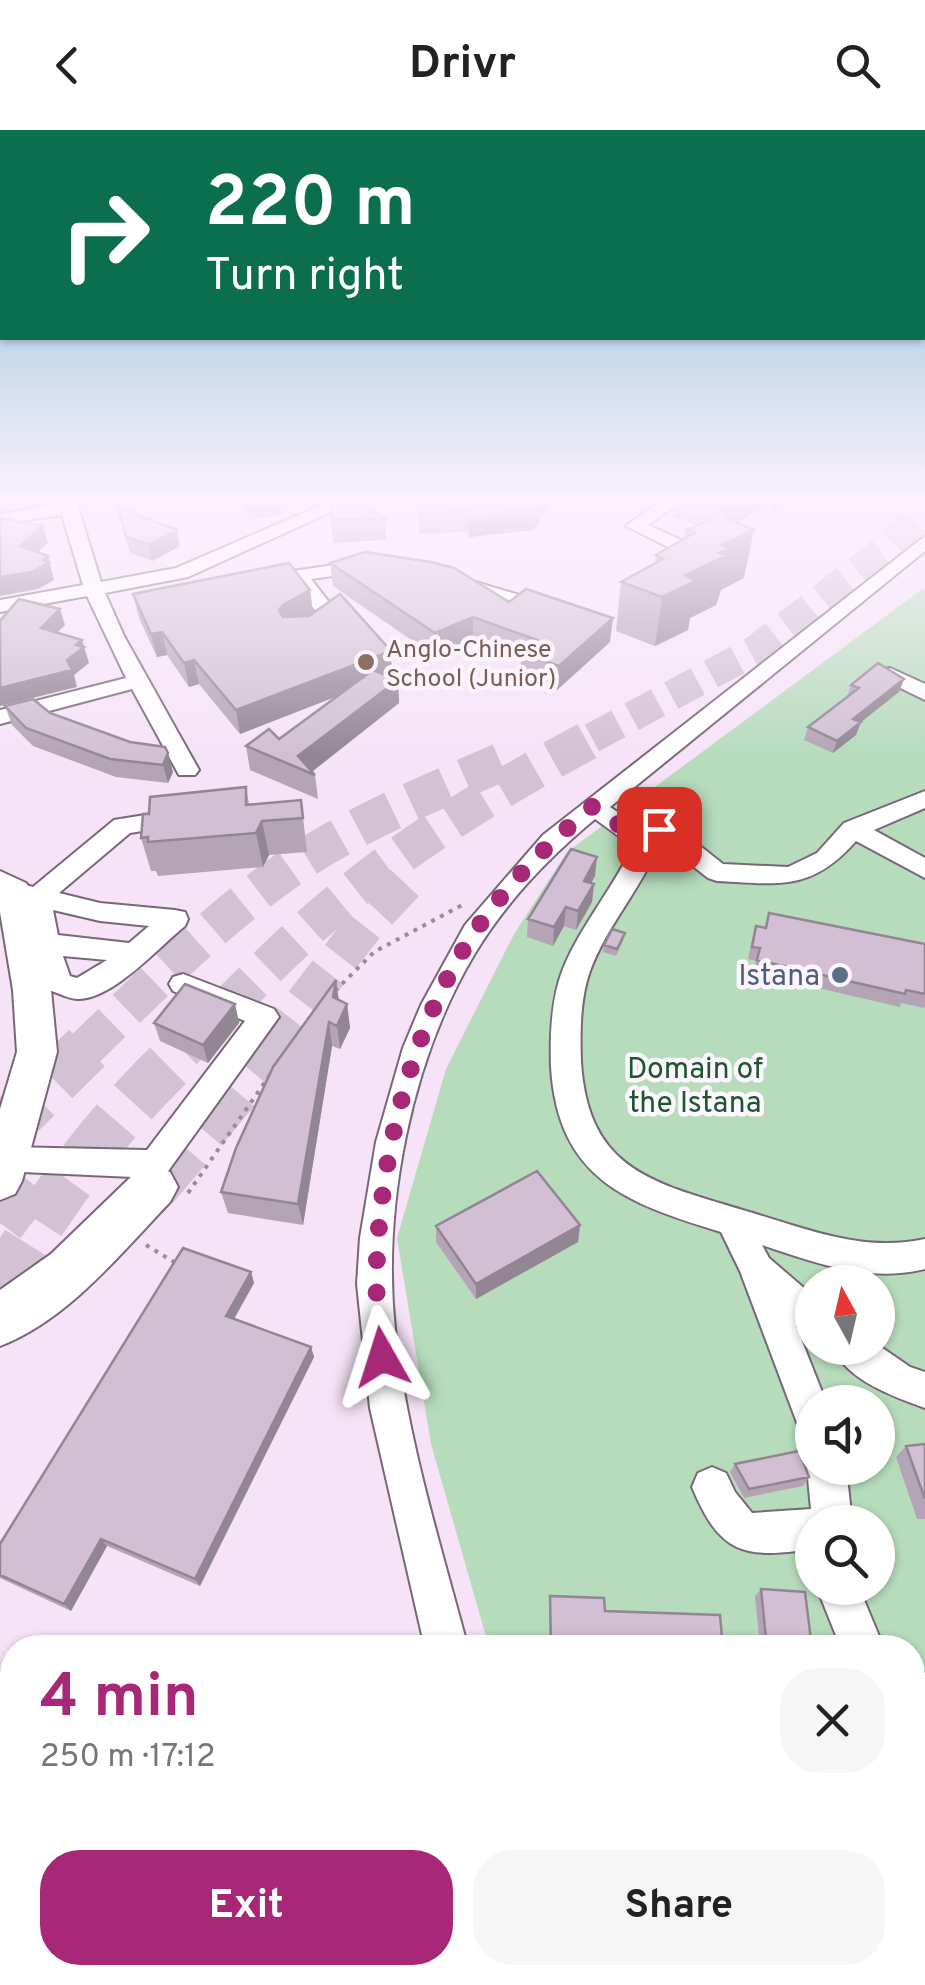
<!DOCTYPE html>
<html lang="en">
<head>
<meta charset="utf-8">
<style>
  body { margin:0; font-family:Overpass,sans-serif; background:#f6f6f6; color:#222; height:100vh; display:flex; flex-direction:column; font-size:38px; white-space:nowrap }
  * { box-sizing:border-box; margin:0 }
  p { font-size:32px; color:#767676 }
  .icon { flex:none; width:55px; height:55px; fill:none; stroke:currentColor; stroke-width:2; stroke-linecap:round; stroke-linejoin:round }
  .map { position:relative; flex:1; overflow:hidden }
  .panel { position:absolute; left:0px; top:1505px; width:925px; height:350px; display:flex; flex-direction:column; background:#fff; border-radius:40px 40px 0 0; box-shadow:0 2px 8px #0004 }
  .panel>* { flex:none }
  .guide { position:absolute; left:0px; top:0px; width:925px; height:210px; box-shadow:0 2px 8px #0004; background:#0b6e4f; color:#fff; overflow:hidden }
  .needle { width:65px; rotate:352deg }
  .tools { position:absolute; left:795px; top:1135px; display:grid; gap:20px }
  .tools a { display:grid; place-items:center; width:100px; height:100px; border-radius:50%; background:#fff; box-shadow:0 2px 8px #0004; font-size:50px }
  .pin { position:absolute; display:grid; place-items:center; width:85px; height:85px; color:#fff; margin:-42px; border-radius:20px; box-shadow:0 5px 15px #0006 }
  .me { position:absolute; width:110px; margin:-55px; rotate:354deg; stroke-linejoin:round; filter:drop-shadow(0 0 8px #0008) }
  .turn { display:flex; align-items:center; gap:35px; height:210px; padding:0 40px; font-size:45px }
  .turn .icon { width:130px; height:130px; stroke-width:2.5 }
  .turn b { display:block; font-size:70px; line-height:85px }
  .round { display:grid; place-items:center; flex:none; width:105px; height:105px; border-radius:40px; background:#f6f6f6 }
  .summary { display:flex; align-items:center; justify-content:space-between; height:170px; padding:0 40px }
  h1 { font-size:60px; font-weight:700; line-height:75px; color:#a82878 }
  .cta { display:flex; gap:20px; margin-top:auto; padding:20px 40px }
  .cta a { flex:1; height:115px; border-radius:40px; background:#a82878; color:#fff; font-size:40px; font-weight:700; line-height:115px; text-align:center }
  .cta a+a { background:#f6f6f6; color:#222 }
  header { display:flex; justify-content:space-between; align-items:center; height:130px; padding:0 40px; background:#fff; font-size:45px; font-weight:700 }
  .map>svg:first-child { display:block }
  .green { fill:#b6dcbc; fill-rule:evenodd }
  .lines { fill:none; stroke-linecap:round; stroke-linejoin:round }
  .highway-tunnel-far2 { stroke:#d3c1d4; stroke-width:30; stroke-dasharray:30 15; stroke-linecap:butt }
  .highway-tunnel-far1 { stroke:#d3c1d4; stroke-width:39; stroke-dasharray:39 20; stroke-linecap:butt }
  .highway-tunnel { stroke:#d3c1d4; stroke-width:51; stroke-dasharray:51 25; stroke-linecap:butt }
  .minor-casing { stroke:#786779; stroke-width:4 }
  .major-casing { stroke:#786779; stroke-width:4 }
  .highway-casing { stroke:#786779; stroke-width:4 }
  .path { stroke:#9a8c9a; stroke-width:4; stroke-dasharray:4 6; stroke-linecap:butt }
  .minor { fill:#fff; fill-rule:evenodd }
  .major { fill:#fff; fill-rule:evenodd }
  .highway { fill:#fff; fill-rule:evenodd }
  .wall { fill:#b5a4b5 }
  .shaded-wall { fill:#938694 }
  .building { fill:#d2bfd3; stroke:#938694; stroke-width:2.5 }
  .route { stroke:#a82878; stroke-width:18; stroke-dasharray:0 32.4 }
  .education-dot { fill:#8d6e63; stroke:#fdf5fd; stroke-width:4 }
  .service-dot { fill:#5c6f8a; stroke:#fdf5fd; stroke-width:4 }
  .labels { text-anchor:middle; stroke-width:9; stroke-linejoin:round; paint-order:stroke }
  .far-education-label { font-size:25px; fill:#785e54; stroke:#fdf5fd; text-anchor:start }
  .service-label { font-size:30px; fill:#4e5e75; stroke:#fdf5fd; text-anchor:end }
  .park-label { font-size:30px; fill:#1c572c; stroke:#fdf5fd }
</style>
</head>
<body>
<header><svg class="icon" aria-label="back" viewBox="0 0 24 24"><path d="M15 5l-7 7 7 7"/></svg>Drivr<svg class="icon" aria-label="search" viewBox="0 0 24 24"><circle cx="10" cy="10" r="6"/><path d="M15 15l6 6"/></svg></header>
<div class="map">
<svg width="925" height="1855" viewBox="0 0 925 1855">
  <rect width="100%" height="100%" fill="#f7e3f8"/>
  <path class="green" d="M925,457V1855H585L581,1843L912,1842V1518L489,1517L431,1314L397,1108L446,939L514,804L567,722ZM812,1152H878V1218H812ZM812,1272H878V1338H812ZM812,1392H878V1458H812Z"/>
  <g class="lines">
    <path class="highway-tunnel-far2" d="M592,608L754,521L882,422L925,380"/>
    <path class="highway-tunnel-far1" d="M84,920C148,858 213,792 286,741C353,694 431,663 506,630
      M183,920C233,873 280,821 333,777C413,710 505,655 596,606
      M268,920L365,795L414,743"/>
    <path class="highway-tunnel" d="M0,1003L87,918
      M153,1057L270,918
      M0,1093L43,1036
      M0,1157C56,1062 106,994 186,918"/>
    <g class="minor-casing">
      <path id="minor" d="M57,367H75L101,452L176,438L340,367H364L188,447L105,463L124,506L199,640L195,645H179L132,559L0,594V580L126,548L87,466L0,482V470L83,455L62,385L0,394V384L59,374Z
        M667,367H688L648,395L681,410L683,414L674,420L626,396Z
        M925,406V421L610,677L637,695L671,693L723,734L788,737L817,723L844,693L925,661V678L874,700L925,728V748L856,711C811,762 779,754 717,751L708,748L657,708L650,709L657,720C638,762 606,798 590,841C580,869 580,902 581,932C588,1042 655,1053 746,1081C805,1098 862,1123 925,1109V1139C868,1153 816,1133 762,1115L769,1128L812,1165V1203L796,1196L826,1272H812V1304L799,1298L740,1141L721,1102C626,1073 558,1049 551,937C550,905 551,869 563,839C580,797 611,761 631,720L624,710L595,689C548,728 505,773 474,825C411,931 382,1077 395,1199C407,1308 440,1413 468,1518H425L370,1278L357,1154L360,1108L376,1012L403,918L421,875L465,795L543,705Z
        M369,430L376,432V440L311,449L339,485L322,502L305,507L295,501L318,484L293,452L257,457L247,451L250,447Z
        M449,444L526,467L529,471L519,477L442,454V446Z
        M890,538L925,554V570L882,549L879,544L882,539Z
        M182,679L194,687L191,693L130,703L59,763L100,773L175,780L185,782L188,789L185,796C159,817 115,867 80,869C71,870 58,863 49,860L37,836L25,773L14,770L0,774V756L14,752L33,757L114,690ZM53,780L100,791L149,796L129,813L58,805ZM63,826L107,830L77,848L70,846Z
        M183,844L274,879L279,887L166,1044L155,1048L0,1041V1019L8,1017L147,1020L245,891L173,861L169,854L173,847Z
        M878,1215L910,1237L925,1242V1278C894,1267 847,1250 833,1218Z
        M812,1326V1338H846L852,1392H812V1419C743,1429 720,1424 692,1357L698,1343L712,1337L726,1343L735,1362L752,1383L811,1379L807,1338Z
        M817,1458H859L884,1518H841Z
        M912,1540L925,1543V1587L912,1584Z
        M506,1842H556L559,1855H509Z"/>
    </g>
    <g class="major-casing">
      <path id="major" d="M0,741L26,753L32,761L51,860L57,922L22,1051L15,1064L0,1070V979L17,922L13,860L0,782Z"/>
    </g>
    <g class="highway-casing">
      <path id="highway" d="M153,1036L170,1042L178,1057L170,1072C121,1123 68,1190 0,1216V1160L51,1124L136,1042Z"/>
    </g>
    <path class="path" d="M335,861L374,822L466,773
      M188,1063L311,886
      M146,1115L174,1132"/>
    <use href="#minor" class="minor"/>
    <use href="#major" class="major"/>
    <use href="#highway" class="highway"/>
  </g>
  <path class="wall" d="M239,367H279L282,385L249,390Z
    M416,367H552V374L534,400L469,407L468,402L419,404Z
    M676,367H797L771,383L772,379L765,376L738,393L744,448L721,460L716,475L690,488L688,500L655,516L616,501L621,452L655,433L656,425L685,409L686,400L696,395L673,387Z
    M118,377L180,416L152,431L130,423Z
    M364,377L385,388L386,410L333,413L331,390Z
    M330,433L509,472L610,512L557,560L520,546L521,528L473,511L436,527L333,456Z
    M310,460L313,483L307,486L392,545L389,546L398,550L399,573L312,642L315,645L318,669L250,640L246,616L279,609L337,566L240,604L199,554L189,557L167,525L157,527L139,488L133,464Z
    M904,549L899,562L861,592L856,605L833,623L804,610L808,597L847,567L851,555Z
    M5,576L50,583L130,612L173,642L168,653L116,647L33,616L12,595Z
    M246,657L249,674L301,670L307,722L269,725L263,737L158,746L156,741H151L141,708L149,684Z
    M595,746L591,753L594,754L592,772L576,800L564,796L553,816L527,807L528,789Z
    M769,783L925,814V878L901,873L900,877L753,843L756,831L748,829L752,809L756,796L764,798Z
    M624,809L616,826L603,822L604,815Z
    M336,850L339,870L347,874L350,898L340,919L332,916L303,1095L228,1083L221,1062Z
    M235,874L239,893L208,933L160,911L154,893Z
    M580,1095L578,1112L476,1169L436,1112V1096Z
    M251,1142L254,1153L234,1189L311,1217L314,1227L200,1456L107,1416L71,1481L0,1448V1414Z
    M925,1314V1389H917L896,1327L906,1316Z
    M735,1334L809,1347L803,1356L744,1368L730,1342Z
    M761,1459L812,1518H760L755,1466Z
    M550,1466L605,1481L723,1518H549V1472Z
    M925,1595V1613L921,1597Z"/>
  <path class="shaded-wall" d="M544,367H552V374L534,400L469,407V386Z
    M732,367H767L765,376L719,404L725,372Z
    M774,367H797L771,383Z
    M279,368L282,385L249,390L247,372Z
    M43,396L48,413L25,433L20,416Z
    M177,400L180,416L152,431L149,415Z
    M754,400L744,448L721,460L716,475L690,488L688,500L655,516L662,467L685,445L722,415Z
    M48,426L54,450L38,459L0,466V447Z
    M310,460L313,483L286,498L279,480L283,475Z
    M60,479L65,495L46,514L41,498Z
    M473,487V511L436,527L435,503Z
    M613,488L610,512L557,560L559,536Z
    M162,502L167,525L157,527L151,504Z
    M82,510L89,533L74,545L77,557L0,576V558L67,530L76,515Z
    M391,521L392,545L240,604L236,580Z
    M194,530L199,554L189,557L184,533Z
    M904,549L899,562L861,592L856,605L833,623L837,611L853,589Z
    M398,550L399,573L310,643L298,626Z
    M168,623L173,642L168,653L163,635Z
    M262,691L269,725L263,737L256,703Z
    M597,727L595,746L582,769L584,751Z
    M594,754L592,772L576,800L578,781Z
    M566,777L564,796L553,816L554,797Z
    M336,850L339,874L333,867Z
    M235,874L239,893L208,933L203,915Z
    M347,874L350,898L340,919L337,896Z
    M329,892L332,916L303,1095L298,1074Z
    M580,1095L578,1112L476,1169V1154Z
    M251,1142L254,1153L230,1196L226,1186Z
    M311,1217L314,1227L200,1456L195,1449Z
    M101,1409L107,1416L71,1481L64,1474Z"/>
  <path class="building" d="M244,367H279V368L247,372Z
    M330,367H363L364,377L385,388L331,390Z
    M417,367H544L535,380L469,386L468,382L418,384Z
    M713,367H732L725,372Z
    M118,377L177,400L149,415L126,407Z
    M720,385L754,400L722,415L729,419L719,423L726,426L685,445L696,451L662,467L621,452L663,429L656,425L694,403L686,400Z
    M0,388L43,396L20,416L48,426L43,430L49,432L32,442L0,447Z
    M365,422L431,432L454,438L509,472L526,459L613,488L559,536L521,523L537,510L473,487L435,503L330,433Z
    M289,433L310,460L283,475L279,480L283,487L309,486L340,464L391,521L236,580L194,530L184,533L162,502L151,504L133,464Z
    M19,469L60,479L41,498L82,510L76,515L84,517L67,530L72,540L0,558V491Z
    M878,533L904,549L853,589L861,592L837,611L808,597L859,558L851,555Z
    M373,540L398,550L298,626L315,645L246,616L269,599L279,609Z
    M33,569L50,583L130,612L165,617L168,623L163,635L110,629L26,598L5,576Z
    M246,657V675L301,670L303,688L262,691L256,703L148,712V707L141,708L143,684H149L150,667Z
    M571,719L597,727L584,751L594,754L578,781L566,777L554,797L528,789Z
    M769,783L925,814V864L906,860L905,864L757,830L760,818L752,817L756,796L766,798Z
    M612,799L625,803L617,819L604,815Z
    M336,850L333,867L347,874L337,896L329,892L298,1074L221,1062L236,1018L273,937Z
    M185,854L235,874L203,915L154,893Z
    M537,1041L580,1095L476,1154L436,1096Z
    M183,1118L251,1142L226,1186L311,1217L195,1449L101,1409L64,1474L0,1445V1414Z
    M925,1314V1369L906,1316Z
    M799,1321L809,1347L749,1359L735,1334Z
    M761,1459L805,1462L812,1518H767Z
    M550,1466L604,1468L605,1481L720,1485L723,1518H616L551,1514Z
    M0,1581H12V1784L0,1785Z
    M372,1842H449L451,1855H374Z"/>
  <linearGradient id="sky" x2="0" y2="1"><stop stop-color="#7bb5d4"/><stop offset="0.59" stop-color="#fbf2fc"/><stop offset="1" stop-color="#fbf2fc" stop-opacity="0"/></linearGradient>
  <rect width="925" height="627" fill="url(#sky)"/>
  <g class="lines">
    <path class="route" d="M382,1227C363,1106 395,943 454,836C488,773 539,721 593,676L632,704L659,699"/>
  </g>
  <circle class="education-dot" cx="366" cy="532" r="10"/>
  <circle class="service-dot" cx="840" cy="845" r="10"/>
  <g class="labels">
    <g class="far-education-label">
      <text x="386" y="527">Anglo-Chinese<tspan x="386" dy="29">School (Junior)</tspan></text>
    </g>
    <g class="service-label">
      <text x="820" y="855">Istana</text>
    </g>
    <g class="park-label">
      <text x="695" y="948">Domain of<tspan x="695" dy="34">the Istana</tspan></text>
    </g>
  </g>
</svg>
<div class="tools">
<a><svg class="needle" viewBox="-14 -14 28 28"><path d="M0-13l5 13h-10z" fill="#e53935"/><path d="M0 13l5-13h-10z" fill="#767676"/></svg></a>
<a><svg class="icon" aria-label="sound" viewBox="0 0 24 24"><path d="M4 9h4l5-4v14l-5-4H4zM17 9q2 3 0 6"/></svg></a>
<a><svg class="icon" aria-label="search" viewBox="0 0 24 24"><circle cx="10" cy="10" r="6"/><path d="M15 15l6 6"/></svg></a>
</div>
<div class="pin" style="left:659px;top:699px;background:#d93025"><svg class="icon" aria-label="arrive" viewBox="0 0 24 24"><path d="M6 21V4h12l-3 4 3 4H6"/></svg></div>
<svg class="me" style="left:382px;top:1227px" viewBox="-20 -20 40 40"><path d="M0-17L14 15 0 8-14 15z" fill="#a82878" stroke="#fff" stroke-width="4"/></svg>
<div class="guide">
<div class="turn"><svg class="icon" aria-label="right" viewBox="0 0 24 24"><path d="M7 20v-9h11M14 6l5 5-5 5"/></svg><div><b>220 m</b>Turn right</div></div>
</div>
<section class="panel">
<div class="summary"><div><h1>4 min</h1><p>250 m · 17:12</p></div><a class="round"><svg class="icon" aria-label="close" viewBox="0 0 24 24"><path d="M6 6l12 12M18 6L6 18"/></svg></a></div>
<div class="cta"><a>Exit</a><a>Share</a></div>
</section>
</div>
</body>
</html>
